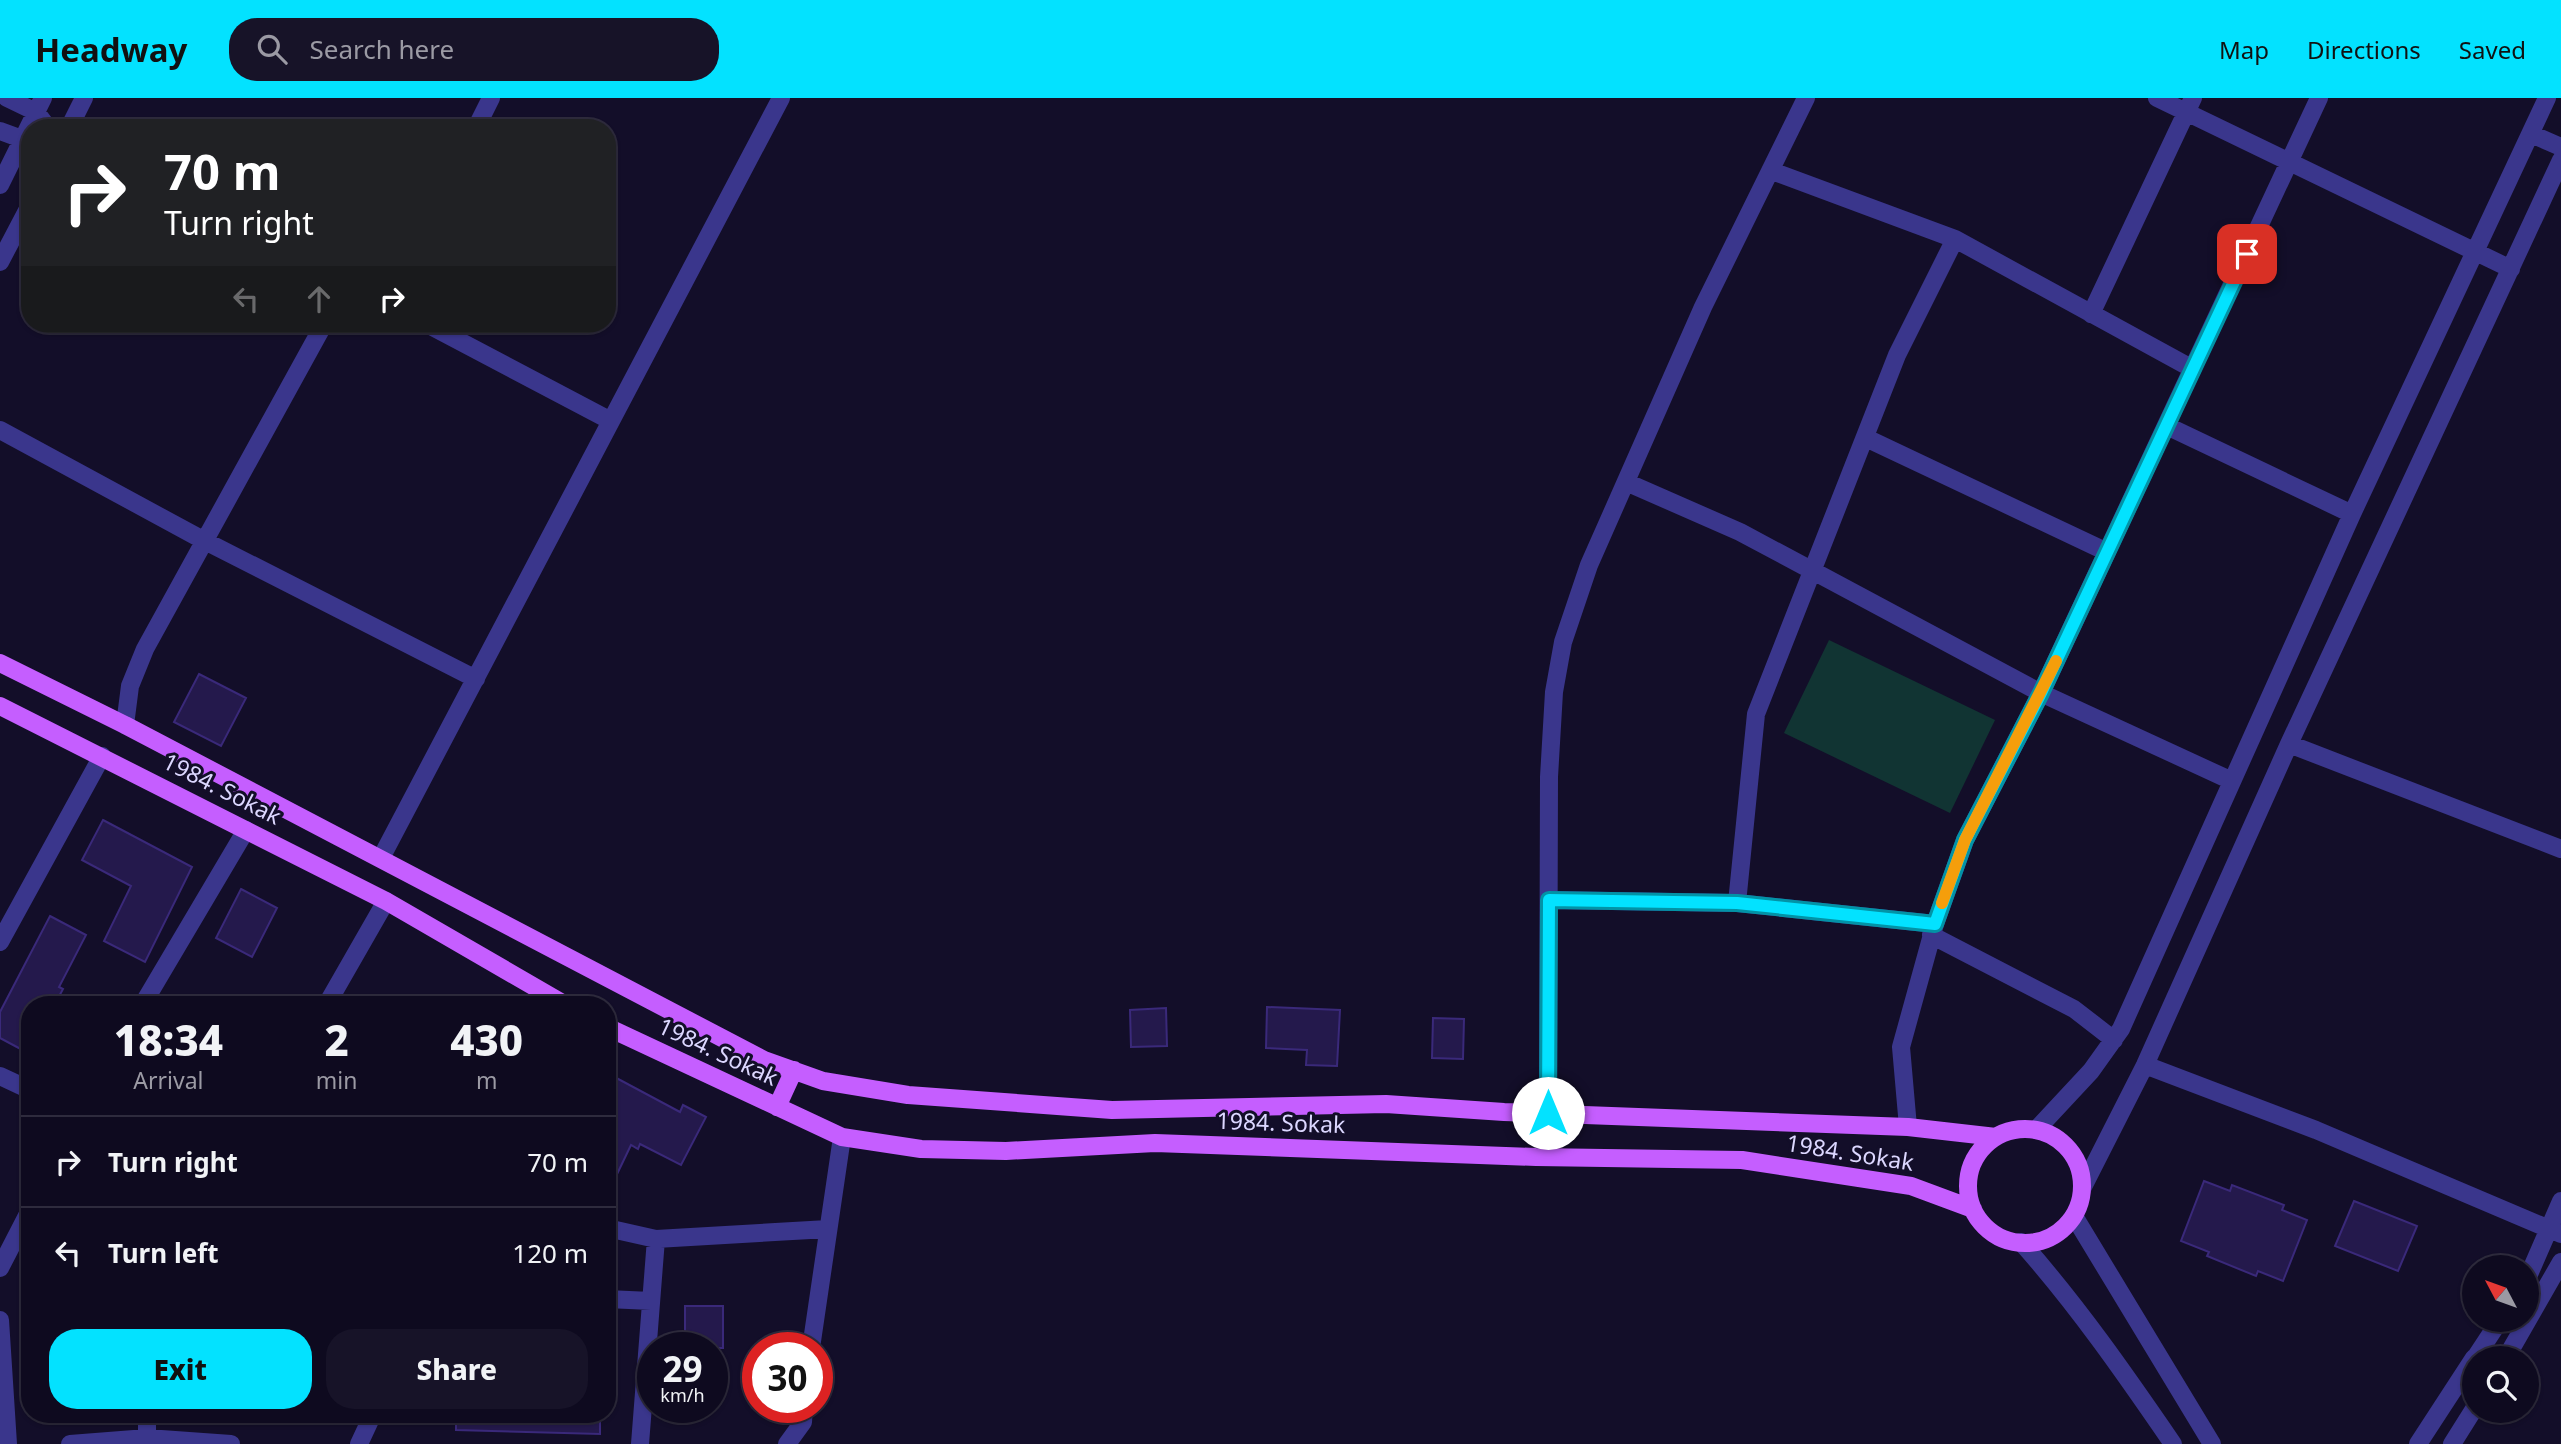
<!DOCTYPE html>
<html lang="en">
<head>
<meta charset="utf-8">
<style>
  body { margin:0; font-family:"Noto Sans",sans-serif; background:#171328; color:#f1f3f6; height:100vh; display:flex; flex-direction:column; font-size:26px; white-space:nowrap }
  * { box-sizing:border-box; margin:0 }
  p { font-size:23px; color:#9b9aa4 }
  .icon { flex:none; width:38px; height:38px; fill:none; stroke:currentColor; stroke-width:2; stroke-linecap:round; stroke-linejoin:round }
  .map { position:relative; flex:1; overflow:hidden }
  .drawer { position:absolute; left:21px; top:898px; width:595px; height:427px; display:flex; flex-direction:column; background:#0e0a1f; border-radius:28px; box-shadow:0 2px 5px #0004,0 0 0 2px #2e2b3d }
  .drawer>* { flex:none }
  .hud { position:absolute; left:21px; top:21px; width:595px; height:214px; border-radius:28px; box-shadow:0 2px 5px #0004,0 0 0 2px #2e2b3d; background:#202124; color:#fff; overflow:hidden }
  .needle { width:46px; rotate:311deg }
  .controls { position:absolute; left:2462px; top:1157px; display:grid; gap:14px }
  .controls a { display:grid; place-items:center; width:77px; height:77px; border-radius:50%; background:#0e0a1f; box-shadow:0 2px 5px #0004,0 0 0 2px #2e2b3d; font-size:35px }
  .speed { position:absolute; left:637px; top:1234px; display:flex; gap:14px; font-size:35px; font-weight:700; text-align:center }
  .speed>* { display:grid; place-content:center; width:91px; height:91px; border-radius:50%; background:#0e0a1f; box-shadow:0 2px 5px #0004,0 0 0 2px #2e2b3d; line-height:1 }
  .speed small { font-size:18px; font-weight:400 }
  .speed .limit { border:10px solid #d22; background:#fff; color:#111 }
  .pin { position:absolute; display:grid; place-items:center; width:60px; height:60px; color:#fff; margin:-30px; border-radius:14px; box-shadow:0 4px 10px #0006 }
  .me { position:absolute; width:77px; margin:-38px; rotate:0deg; stroke-linejoin:round; filter:drop-shadow(0 0 5px #0008) }
  .turn { display:flex; align-items:center; gap:24px; height:147px; padding:0 28px; font-size:32px }
  .turn .icon { width:91px; height:91px; stroke-width:2.5 }
  .turn b { display:block; font-size:49px; line-height:60px }
  .lanes { display:flex; align-items:center; height:66px; padding:0 28px; background:#0003; justify-content:center; gap:35px; direction:ltr }
  .lanes .off { opacity:.35 }
  .eta { display:flex; justify-content:space-evenly; align-items:center; height:119px; text-align:center }
  .eta b { font-size:42px; font-weight:800; line-height:49px }
  .button { display:flex; gap:14px; margin-top:auto; padding:14px 28px }
  .button a { flex:1; height:80px; border-radius:28px; background:#03e2ff; color:#111; font-size:28px; font-weight:800; line-height:80px; text-align:center }
  .button a+a { background:#171328; color:#f1f3f6 }
  ul { padding:0; list-style:none }
  li { display:flex; align-items:center; gap:21px; height:91px; padding:0 28px; border-top:2px solid #2e2b3d }
  li div { flex:1 }
  li b { display:block; font-size:26px }
  li em { font-style:normal }
  header { display:flex; align-items:center; gap:42px; box-sizing:border-box; height:98px; padding:0 35px; background:#03e2ff; color:#111 }
  header strong { font-size:33px }
  nav { display:flex; gap:38px; margin-inline-start:auto; font-size:24px }
  .search { width:490px; height:63px; background:#171328; display:flex; align-items:center; gap:18px; box-sizing:border-box; padding:0 24px; border-radius:28px; color:#9b9aa4; font-size:26px }
  .map>svg:first-child { display:block }
  .green { fill:#113433 }
  .building { fill:#24194c; stroke:#3a297a; stroke-width:2 }
  .lines { fill:none; stroke-linecap:round; stroke-linejoin:round }
  .minor { stroke:#3a368c; stroke-width:18 }
  .major { stroke:#c55eff; stroke-width:18 }
  .route-casing { stroke:#0293a6; stroke-width:18 }
  .route { stroke:#03e2ff; stroke-width:12 }
  .slow { stroke:#f59e0b; stroke-width:12 }
  .labels { text-anchor:middle; stroke-width:6; stroke-linejoin:round; paint-order:stroke }
  .street-label { font-size:23px; fill:#dcd7ff; stroke:#130e29 }
</style>
</head>
<body>
<header>
<strong>Headway</strong>
<div class="search"><svg class="icon" aria-label="search" viewBox="0 0 24 24"><circle cx="10" cy="10" r="6"/><path d="M15 15l6 6"/></svg>Search here</div>
<nav><a>Map</a><a>Directions</a><a>Saved</a></nav>
</header>
<div class="map">
<svg width="2561" height="1346" viewBox="0 0 2561 1346">
  <rect width="100%" height="100%" fill="#130e29"/>
  <path class="green" d="M1829,542L1995,622L1950,715L1784,635Z"/>
  <path class="building" d="M199,576L246,600L221,648L174,624Z
    M103,722L192,769L145,864L104,843L131,788L82,762Z
    M241,791L277,810L252,859L216,840Z
    M50,818L86,837L59,889L63,891L55,906H30V956L0,940V914Z
    M1267,909L1340,912L1337,968L1306,967L1307,952L1266,950Z
    M1166,910L1167,948L1131,949L1130,912Z
    M1433,920L1464,921L1463,961L1432,960Z
    M607,975L680,1014L683,1007L706,1019L681,1067L640,1046L638,1051L631,1047L607,1097Z
    M2204,1083L2230,1093L2232,1087L2284,1107L2282,1112L2307,1122L2283,1183L2258,1173L2256,1178L2207,1158L2209,1154L2181,1143Z
    M2354,1103L2417,1128L2398,1173L2335,1148Z
    M685,1208H723V1250H685Z
    M456,1316H600V1336L456,1332Z"/>
  <g class="lines">
    <path class="minor" d="M7,0L36,14L48,30
      M2157,0L2511,171
      M69,30L84,0
      M476,30L491,0
      M0,33L30,44
      M2531,36L2561,49
      M1772,73L1955,141L2191,270
      M0,87L43,0
      M0,164L30,107
      M2091,216L2193,0
      M427,226L611,323
      M2167,328L2352,416
      M0,332L203,442L476,581
      M1866,340L2105,453
      M1626,384L1740,434L2041,595L2232,683
      M125,627L130,588L145,551L324,226
      M2289,646L2561,751
      M381,760L781,0
      M1549,802L1737,805L1935,826
      M1737,805L1756,616L1897,257L1955,141
      M1931,837L2074,911L2114,942
      M0,844L102,658
      M143,906L246,732
      M327,906L386,803
      M2145,967L2316,1032L2561,1136
      M0,978L30,992
      M1548,1015L1549,679L1554,594L1563,544L1589,467L1703,209L1806,0
      M1908,1029L1901,949L1935,826L1965,742L2041,595L2319,0
      M2036,1032L2091,973L2121,931L2352,416L2547,0
      M2082,1091L2145,967L2289,646L2561,62
      M2074,1118L2212,1346
      M607,1130L656,1141L828,1131
      M2021,1144C2077,1207 2125,1276 2173,1346
      M0,1170L30,1112
      M2527,1181L2561,1103
      M607,1201L651,1203
      M0,1222L8,1346
      M811,1250L842,1039
      M2475,1260L2500,1222
      M2506,1260L2561,1164
      M147,1316V1340L231,1346
      M70,1346L147,1340
      M359,1346L373,1316
      M640,1346L656,1141
      M787,1346L803,1324L804,1309
      M2418,1346L2474,1260
      M2452,1346L2474,1311"/>
    <path class="major" d="M0,565L125,627L764,962L823,983L908,997L1112,1012L1386,1006L1504,1014L1908,1029L1996,1039
      M0,608L386,803L564,906
      M607,929L842,1039L921,1051L1006,1053L1155,1045L1536,1059L1742,1062L1911,1088L1973,1111
      M777,1009L794,972
      M1968 1088a57 57 0 1 1 114 0a57 57 0 1 1-114 0Z"/>
  </g>
  <g class="lines">
    <g class="route-casing">
      <path id="route" d="M1548,1015L1549,802L1737,805L1935,826L1965,742L2041,595L2247,156"/>
    </g>
    <use href="#route" class="route"/>
    <path class="slow" d="M1942,805L1965,742L2056,563"/>
  </g>
  <g class="labels">
    <g class="street-label">
      <text transform="translate(222 691) rotate(27)" y="8">1984. Sokak</text>
      <text transform="translate(718 954) rotate(25)" y="8">1984. Sokak</text>
      <text transform="translate(1281 1025) rotate(2)" y="8">1984. Sokak</text>
      <text transform="translate(1850 1055) rotate(9)" y="8">1984. Sokak</text>
    </g>
  </g>
</svg>
<div class="controls">
<a><svg class="needle" viewBox="-14 -14 28 28"><path d="M0-13l5 13h-10z" fill="#e53935"/><path d="M0 13l5-13h-10z" fill="#9b9aa4"/></svg></a>
<a><svg class="icon" aria-label="search" viewBox="0 0 24 24"><circle cx="10" cy="10" r="6"/><path d="M15 15l6 6"/></svg></a>
</div>
<div class="speed"><div>29<small>km/h</small></div><div class="limit">30</div></div>
<div class="pin" style="left:2247px;top:156px;background:#d93025"><svg class="icon" aria-label="arrive" viewBox="0 0 24 24"><path d="M6 21V4h12l-3 4 3 4H6"/></svg></div>
<svg class="me" style="left:1548px;top:1015px" viewBox="-20 -20 40 40"><circle r="19" fill="#fff"/><path d="M0-13L10 11 0 6-10 11z" fill="#03e2ff"/></svg>
<div class="hud">
<div class="turn"><svg class="icon" aria-label="right" viewBox="0 0 24 24"><path d="M7 20v-9h11M14 6l5 5-5 5"/></svg><div><b>70 m</b>Turn right</div></div>
<div class="lanes"><svg class="icon off" aria-label="left" viewBox="0 0 24 24"><path d="M17 20v-9H6M10 6l-5 5 5 5"/></svg><svg class="icon off" aria-label="ahead" viewBox="0 0 24 24"><path d="M12 20V5M6 11l6-6 6 6"/></svg><svg class="icon" aria-label="right" viewBox="0 0 24 24"><path d="M7 20v-9h11M14 6l5 5-5 5"/></svg></div>
</div>
<section class="drawer">
<div class="eta">
<div><b>18:34</b><p>Arrival</p></div>
<div><b>2</b><p>min</p></div>
<div><b>430</b><p>m</p></div>
</div>
<ul>
<li><svg class="icon" aria-label="right" viewBox="0 0 24 24"><path d="M7 20v-9h11M14 6l5 5-5 5"/></svg><div><b>Turn right</b></div><em>70 m</em></li>
<li><svg class="icon" aria-label="left" viewBox="0 0 24 24"><path d="M17 20v-9H6M10 6l-5 5 5 5"/></svg><div><b>Turn left</b></div><em>120 m</em></li>
</ul>
<div class="button"><a>Exit</a><a>Share</a></div>
</section>
</div>
</body>
</html>
